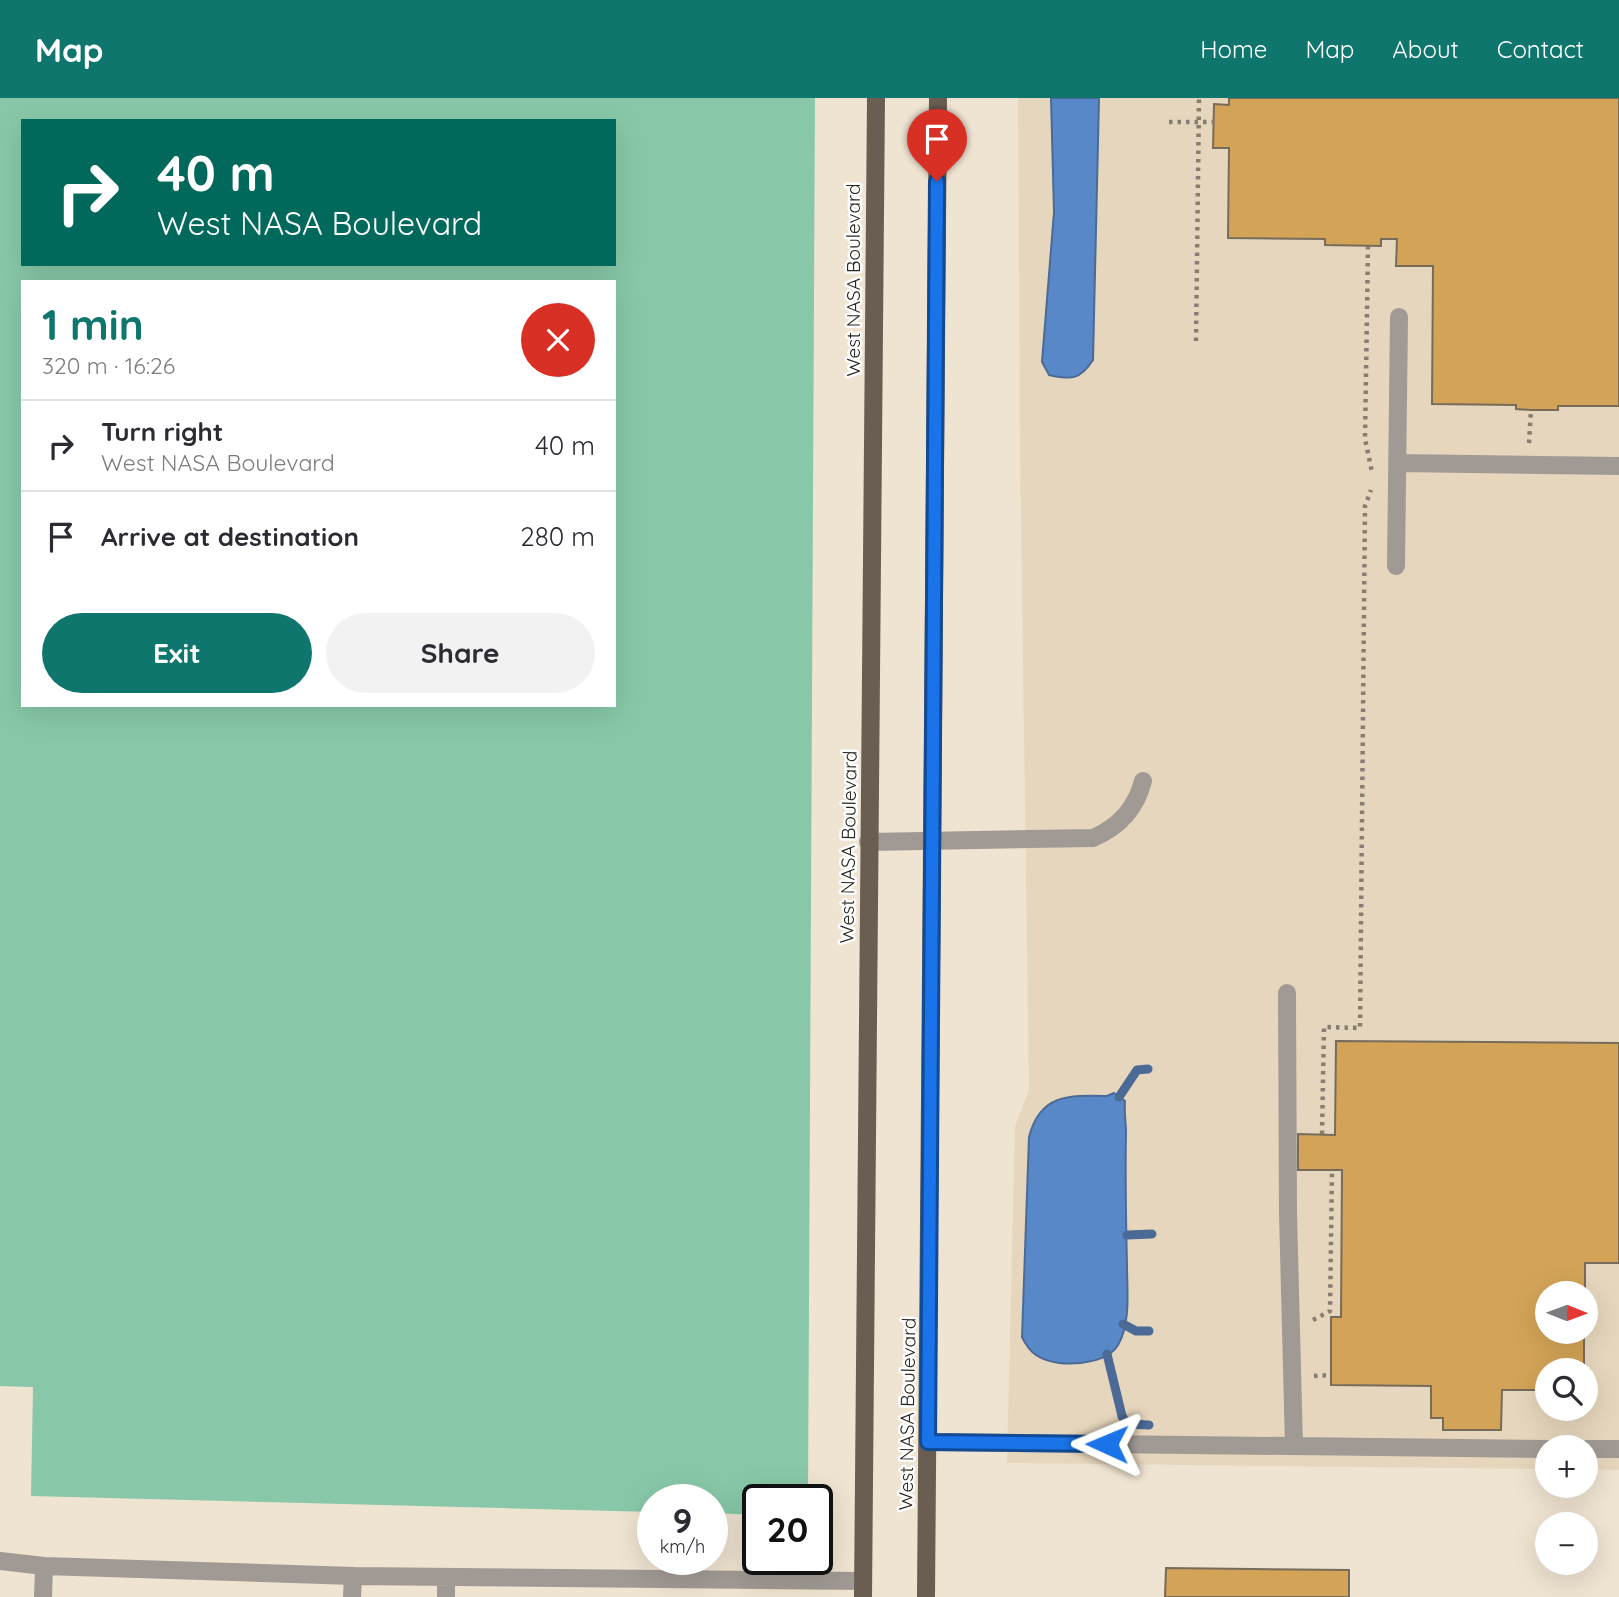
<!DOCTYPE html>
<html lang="en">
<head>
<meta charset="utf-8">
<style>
  body { margin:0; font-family:Quicksand,sans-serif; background:#f2f2f3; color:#2b2b33; height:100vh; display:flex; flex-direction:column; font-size:26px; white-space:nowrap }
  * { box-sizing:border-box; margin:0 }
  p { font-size:23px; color:#7c7c81 }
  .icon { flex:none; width:38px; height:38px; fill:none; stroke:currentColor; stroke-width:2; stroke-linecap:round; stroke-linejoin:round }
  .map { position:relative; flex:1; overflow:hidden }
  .sheet { position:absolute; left:21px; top:182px; width:595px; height:427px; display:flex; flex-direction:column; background:#fff; border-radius:0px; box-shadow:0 7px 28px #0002 }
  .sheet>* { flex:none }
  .banner { position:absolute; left:21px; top:21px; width:595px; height:147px; border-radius:0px; box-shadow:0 7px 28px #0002; background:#00695c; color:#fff; overflow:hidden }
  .needle { width:46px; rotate:91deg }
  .buttons { position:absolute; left:1535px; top:1183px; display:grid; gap:14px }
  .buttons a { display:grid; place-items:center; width:63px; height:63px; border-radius:50%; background:#fff; box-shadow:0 7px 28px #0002; font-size:35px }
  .speed { position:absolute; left:637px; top:1386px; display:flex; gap:14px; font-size:35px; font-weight:700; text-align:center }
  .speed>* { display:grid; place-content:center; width:91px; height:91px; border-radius:50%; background:#fff; box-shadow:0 7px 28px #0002; line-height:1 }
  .speed small { font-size:18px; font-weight:400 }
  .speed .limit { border:4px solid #111; border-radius:10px; background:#fff; color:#111 }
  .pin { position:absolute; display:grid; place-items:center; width:60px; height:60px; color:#fff; margin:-72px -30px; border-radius:50% 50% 50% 0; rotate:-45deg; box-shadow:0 0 7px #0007 }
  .pin .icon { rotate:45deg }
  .me { position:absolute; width:77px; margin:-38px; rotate:271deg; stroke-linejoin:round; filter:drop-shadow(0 0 5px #0008) }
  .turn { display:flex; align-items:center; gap:24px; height:147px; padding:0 21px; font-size:32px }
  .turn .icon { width:91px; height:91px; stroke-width:2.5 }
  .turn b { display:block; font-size:49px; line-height:60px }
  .round { display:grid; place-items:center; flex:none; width:74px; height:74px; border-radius:37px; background:#f2f2f3 }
  .head { display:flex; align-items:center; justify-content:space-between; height:119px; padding:0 21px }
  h1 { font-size:42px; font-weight:800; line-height:52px; color:#0f766e }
  .primary-button { display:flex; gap:14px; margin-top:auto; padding:14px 21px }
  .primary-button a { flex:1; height:80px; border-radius:42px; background:#0f766e; color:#fff; font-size:28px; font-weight:800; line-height:80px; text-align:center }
  .primary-button a+a { background:#f2f2f3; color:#2b2b33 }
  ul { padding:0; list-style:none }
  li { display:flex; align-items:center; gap:21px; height:91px; padding:0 21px; border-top:2px solid #e1e1e2 }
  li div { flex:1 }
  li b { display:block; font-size:26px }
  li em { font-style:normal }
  header { display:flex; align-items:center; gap:42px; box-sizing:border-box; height:98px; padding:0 35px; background:#0f766e; color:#fff }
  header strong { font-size:33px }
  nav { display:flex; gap:38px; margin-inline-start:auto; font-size:24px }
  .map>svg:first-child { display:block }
  .built { fill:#e6d6bd; fill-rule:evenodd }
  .green { fill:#88c8a8; fill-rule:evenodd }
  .water { fill:#5988c8; stroke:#4b6a95; stroke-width:2 }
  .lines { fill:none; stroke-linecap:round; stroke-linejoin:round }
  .stream { stroke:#4b6a95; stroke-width:9 }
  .building { fill:#d3a457; stroke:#776c5c; stroke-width:2 }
  .path { stroke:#877e72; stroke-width:4.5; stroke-dasharray:3.5 5; stroke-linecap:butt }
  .minor { stroke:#a19a94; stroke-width:18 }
  .major { stroke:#6a5e52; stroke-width:18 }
  .route-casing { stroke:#114b97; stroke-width:18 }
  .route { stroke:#1a73e8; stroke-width:12 }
  .labels { text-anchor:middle; stroke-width:5; stroke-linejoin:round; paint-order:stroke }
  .street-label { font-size:19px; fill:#2a251e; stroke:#fff }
</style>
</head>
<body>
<header>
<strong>Map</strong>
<nav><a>Home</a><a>Map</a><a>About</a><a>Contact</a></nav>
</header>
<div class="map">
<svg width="1619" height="1499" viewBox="0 0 1619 1499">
  <rect width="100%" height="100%" fill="#efe3d1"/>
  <path class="built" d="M1018,0H1619V1372L1586,1371V1349H1547V1371L1007,1365L1015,1029L1029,992L1020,349ZM1547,1195H1586V1234H1547ZM1547,1272H1586V1311H1547Z"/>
  <path class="green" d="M0,0H815L808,1402H758V1417L712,1415V1402H653V1414L31,1398L33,1289L0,1288ZM23,23H614V166H23ZM23,184H614V607H23Z"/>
  <path class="water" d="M1051,0H1099L1093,262C1080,282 1071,282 1049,277L1042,264L1054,114Z
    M1114,995L1125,1003C1124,1014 1126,1024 1126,1035C1125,1079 1126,1124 1127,1168C1127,1192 1131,1225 1118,1247C1108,1264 1077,1267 1059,1265C1040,1262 1030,1256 1022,1239L1029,1039C1040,996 1068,997 1107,998Z"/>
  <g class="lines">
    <path class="stream" d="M1119,999L1137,972L1148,971
      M1127,1137L1152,1136
      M1123,1226L1136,1233H1149
      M1107,1256L1122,1318L1127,1326L1149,1327"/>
  </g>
  <path class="building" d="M1229,0H1619V308H1558V312H1531L1516,311V307L1432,306L1433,168H1396L1397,141H1381V148L1325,147V141L1228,140L1229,50H1213L1214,6L1229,7Z
    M1336,943L1619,945V1165H1585V1195H1547V1234H1584V1272H1547V1292H1502L1501,1332H1443V1320H1431V1288L1331,1287V1219H1341L1342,1072H1298V1036L1335,1037Z
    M1166,1470L1349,1472V1499H1165Z"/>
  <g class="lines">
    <path class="path" d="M1169,24H1214
      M1368,148L1365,341L1372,374
      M1196,243L1199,0
      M1529,345L1531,312
      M1322,1036L1324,929L1360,930L1365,408L1371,392
      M1313,1222L1330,1213L1332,1072
      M1314,1278L1331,1277"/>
    <path class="minor" d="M1398,365L1619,368
      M1396,468L1399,219
      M868,744L1093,740C1119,729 1136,710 1143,683
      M1287,895L1288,1115L1294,1348
      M928,1344L1547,1351
      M1586,1351H1619
      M0,1463L44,1468L353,1478L863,1483
      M43,1499L44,1468
      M352,1499L353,1478
      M446,1499V1479"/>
    <path class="major" d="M863,1499L876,0
      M926,1499L938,0"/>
  </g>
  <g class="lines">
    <g class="route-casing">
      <path id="route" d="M937,83L928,1344L1107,1346"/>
    </g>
    <use href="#route" class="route"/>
  </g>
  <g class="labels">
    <g class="street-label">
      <text transform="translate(853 182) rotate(-90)" y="7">West NASA Boulevard</text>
      <text transform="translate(848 749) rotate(-89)" y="7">West NASA Boulevard</text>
      <text transform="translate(907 1316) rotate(-89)" y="7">West NASA Boulevard</text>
    </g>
  </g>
</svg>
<div class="buttons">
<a><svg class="needle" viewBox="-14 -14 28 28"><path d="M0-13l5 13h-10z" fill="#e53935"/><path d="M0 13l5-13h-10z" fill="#7c7c81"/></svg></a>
<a><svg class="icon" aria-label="search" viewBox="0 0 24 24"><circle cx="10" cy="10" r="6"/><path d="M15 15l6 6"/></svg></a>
<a>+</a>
<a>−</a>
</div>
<div class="speed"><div>9<small>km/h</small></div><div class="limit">20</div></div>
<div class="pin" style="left:937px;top:83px;background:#d93025"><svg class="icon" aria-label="arrive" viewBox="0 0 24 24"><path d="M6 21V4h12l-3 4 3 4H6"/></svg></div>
<svg class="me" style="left:1107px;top:1346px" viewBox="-20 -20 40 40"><path d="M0-17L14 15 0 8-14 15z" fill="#1a73e8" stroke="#fff" stroke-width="4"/></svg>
<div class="banner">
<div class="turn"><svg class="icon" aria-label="right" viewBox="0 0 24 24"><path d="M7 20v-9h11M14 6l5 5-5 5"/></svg><div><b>40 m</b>West NASA Boulevard</div></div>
</div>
<section class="sheet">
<div class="head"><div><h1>1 min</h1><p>320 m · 16:26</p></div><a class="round" style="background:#d93025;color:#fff"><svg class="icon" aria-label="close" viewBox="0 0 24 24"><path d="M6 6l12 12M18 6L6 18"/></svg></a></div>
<ul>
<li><svg class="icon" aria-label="right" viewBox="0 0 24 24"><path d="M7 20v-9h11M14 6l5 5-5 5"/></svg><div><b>Turn right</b><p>West NASA Boulevard</p></div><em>40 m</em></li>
<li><svg class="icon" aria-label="arrive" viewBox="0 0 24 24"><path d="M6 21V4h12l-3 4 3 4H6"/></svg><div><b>Arrive at destination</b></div><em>280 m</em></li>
</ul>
<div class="primary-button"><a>Exit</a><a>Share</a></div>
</section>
</div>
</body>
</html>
